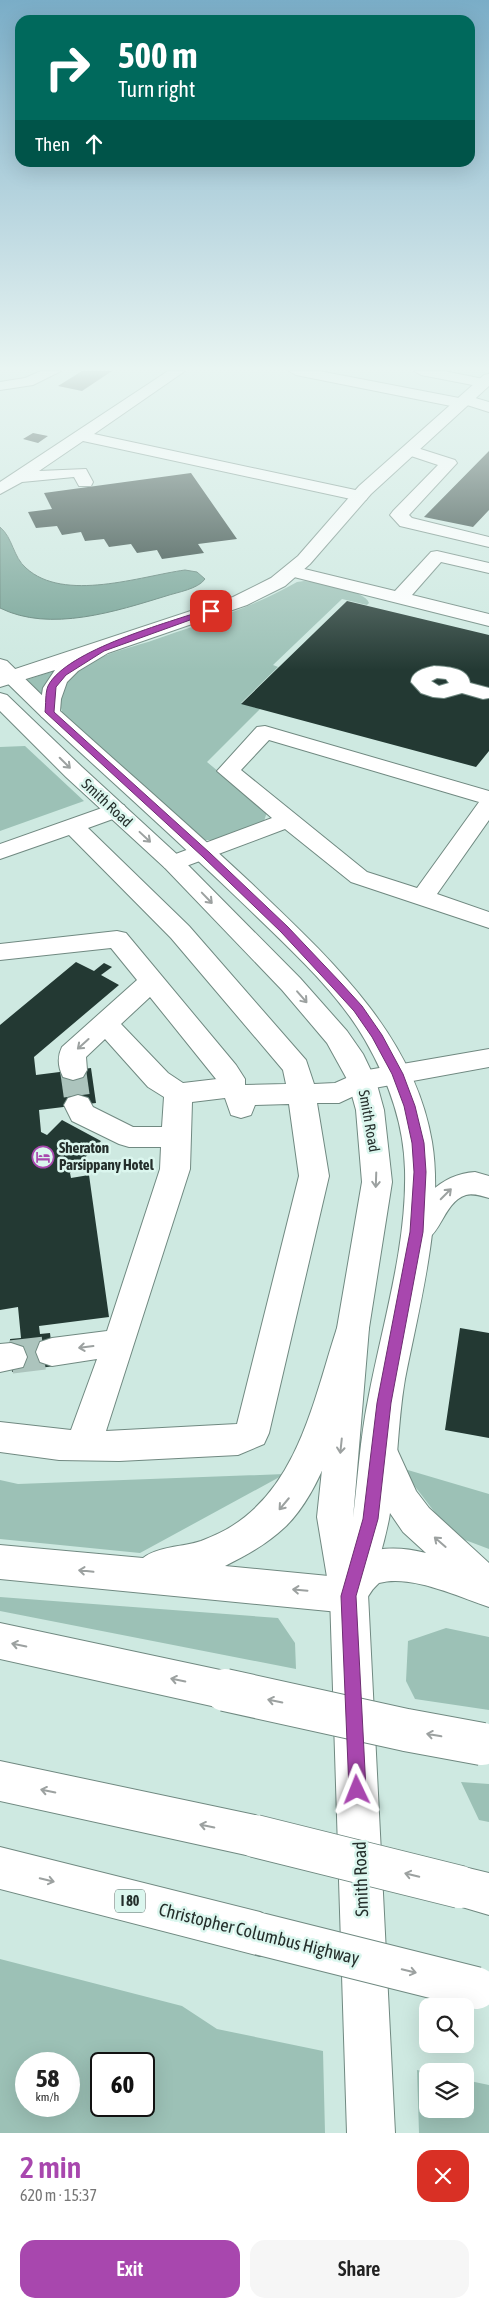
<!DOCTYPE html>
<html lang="en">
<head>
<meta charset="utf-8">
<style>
  body { margin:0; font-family:"Asap Condensed",sans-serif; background:#f6f6f6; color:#222; height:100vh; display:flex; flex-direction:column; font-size:19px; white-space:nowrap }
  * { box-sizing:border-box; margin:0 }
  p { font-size:16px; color:#767676 }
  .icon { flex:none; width:28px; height:28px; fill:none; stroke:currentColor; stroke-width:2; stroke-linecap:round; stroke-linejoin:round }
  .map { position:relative; height:2133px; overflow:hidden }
  .details { display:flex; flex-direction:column; background:#fff; flex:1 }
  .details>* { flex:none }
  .top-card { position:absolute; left:15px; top:15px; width:460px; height:152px; border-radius:15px; box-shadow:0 5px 20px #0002; background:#00695c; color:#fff; overflow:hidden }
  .tools { position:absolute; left:419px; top:1998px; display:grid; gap:10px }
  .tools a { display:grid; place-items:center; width:55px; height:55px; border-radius:10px; background:#fff; box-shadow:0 5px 20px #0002; font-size:25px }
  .speed { position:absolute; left:15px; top:2052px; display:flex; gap:10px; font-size:25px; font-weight:700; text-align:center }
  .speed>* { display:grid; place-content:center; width:65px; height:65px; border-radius:50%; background:#fff; box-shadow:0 5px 20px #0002; line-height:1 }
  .speed small { font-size:12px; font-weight:400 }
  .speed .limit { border:2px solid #111; border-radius:8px; background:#fff; color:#111 }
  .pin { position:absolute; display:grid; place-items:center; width:42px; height:42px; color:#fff; margin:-21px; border-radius:10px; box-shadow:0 2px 8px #0006 }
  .me { position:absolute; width:55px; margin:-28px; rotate:358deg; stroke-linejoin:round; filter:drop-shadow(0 0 4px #0008) }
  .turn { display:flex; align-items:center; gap:18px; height:105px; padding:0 20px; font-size:22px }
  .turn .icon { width:65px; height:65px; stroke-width:2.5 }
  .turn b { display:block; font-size:35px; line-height:42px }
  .then { display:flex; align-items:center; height:48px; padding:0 20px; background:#0003; gap:10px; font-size:19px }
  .round { display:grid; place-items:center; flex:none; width:52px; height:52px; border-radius:15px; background:#f6f6f6 }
  .head { display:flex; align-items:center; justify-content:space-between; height:85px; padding:0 20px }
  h1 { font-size:30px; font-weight:600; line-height:38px; color:#a847ae }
  .action { display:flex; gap:10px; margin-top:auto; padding:10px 20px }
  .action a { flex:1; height:58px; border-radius:15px; background:#a847ae; color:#fff; font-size:20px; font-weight:600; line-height:58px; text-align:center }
  .action a+a { background:#f6f6f6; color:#222 }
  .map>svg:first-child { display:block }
  .green { fill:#9cc1b6; fill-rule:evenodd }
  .water { fill:#75a295; stroke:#5d7f75 }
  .building { fill:#233933 }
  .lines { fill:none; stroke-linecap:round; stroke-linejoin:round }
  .minor-tunnel-far1 { stroke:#acc4bd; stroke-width:26; stroke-dasharray:26 13; stroke-linecap:butt }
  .minor-tunnel { stroke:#acc4bd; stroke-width:33; stroke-dasharray:33 17; stroke-linecap:butt }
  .minor-casing { stroke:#708981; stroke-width:2 }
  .major-casing { stroke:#708981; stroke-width:2 }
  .highway-casing { stroke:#708981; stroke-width:2 }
  .minor { fill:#fff; fill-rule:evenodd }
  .major { fill:#fff; fill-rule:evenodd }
  .highway { fill:#fff; fill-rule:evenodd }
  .highway-bridge-casing { stroke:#708981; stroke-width:44; stroke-linecap:butt }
  .highway-bridge { stroke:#fff; stroke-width:42 }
  .oneway { stroke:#9ca1a0 }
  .route { fill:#a847ae; stroke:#6d2e71 }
  .labels { text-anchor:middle; stroke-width:5; stroke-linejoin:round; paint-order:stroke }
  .shield { fill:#dbf6ee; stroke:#5b6a66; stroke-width:1 }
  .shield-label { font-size:14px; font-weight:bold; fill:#242e2b }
  .street-label { font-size:15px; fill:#242e2b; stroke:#dbf6ee }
  .poi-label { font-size:15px; font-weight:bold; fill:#242e2b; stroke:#dbf6ee; text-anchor:start }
  .near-street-label { font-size:18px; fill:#242e2b; stroke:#dbf6ee }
</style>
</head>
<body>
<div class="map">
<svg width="489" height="2133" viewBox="0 0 489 2133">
  <rect width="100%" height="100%" fill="#cee9e1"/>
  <path class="green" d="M304,581C317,582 365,590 369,603L367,605L342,599L273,665L278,667L241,703L260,709L207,762L267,812L264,821L216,840H203L64,716C55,699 63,680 78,670C98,655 125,649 148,642C199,624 250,609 297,582Z
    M57,670L43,696H40L26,680Z
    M25,746L84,801L0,831V747Z
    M401,1468L489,1494V1549L452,1535Z
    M285,1474L140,1553L0,1539V1480L18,1484Z
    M0,1597L278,1618L295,1643L296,1669L0,1611Z
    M446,1628L489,1637V1710L415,1699L406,1681L408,1641Z
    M461,1782L489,1784V1822L479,1820Z
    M0,1959L182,2006L217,2029L323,2051L325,2133H0ZM26,2064H69V2106H26ZM101,2064H144V2106H101Z
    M417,2070L427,2072L428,2109H465V2080L489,2085V2133H419Z"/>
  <path class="water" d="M0,527C13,538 13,557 26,568C64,603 141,576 185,570L197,572L205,579C198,589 178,592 166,596C117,611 50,633 0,608Z"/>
  <path class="building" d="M82,371H112L82,391L58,386Z
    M33,433L48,436L38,443L23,439Z
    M489,451V510L473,527L424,517Z
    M191,473L237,539L198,544L204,553L162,559L157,550L137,553L131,544L109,547L104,539L85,541L81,532L62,535L57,526L36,528L28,512L52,509L44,493Z
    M347,601L489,635V751L476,767L241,704Z
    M76,962L94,971L104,963L112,967L101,975L119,985L34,1057L36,1075L91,1068L96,1103L39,1110L41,1132L47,1135L62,1120L101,1141L70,1173L71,1178L89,1175L109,1317L39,1326L40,1334L50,1333L54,1366L12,1372L10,1339L21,1338L18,1307L0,1310V1025Z
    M460,1328L489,1333V1438L445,1430Z"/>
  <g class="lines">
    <path class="minor-tunnel-far1" d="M73,1070L78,1105"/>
    <path class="minor-tunnel" d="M11,1357L52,1352"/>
    <g class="minor-casing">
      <path id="minor" d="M41,371H61L33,385L0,390V382L25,378Z
        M168,371H185L94,434L360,491L366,492L368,496L366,500L360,501L83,441L39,471L86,469L93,482L91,486H79L74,477L22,482L0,494V482Z
        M289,371H319L459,398L465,395L489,402V412L467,405L461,408L296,375Z
        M414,371H444L488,380L489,385L483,387L421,375Z
        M408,445L455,460L457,463L409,515L412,518L489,537V547L400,526L390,515L393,511L438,465L402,453L400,450Z
        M437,551L489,563V573L441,562L412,595L489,614V626L286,575L283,571L286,567L292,566L395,591L431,552Z
        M0,659L7,661L56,709L59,713L56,717L49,719L42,717L0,676Z
        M434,666C446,667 468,667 470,683L489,688V698L483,699L462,693L444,698L433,697L421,693L411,682C412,671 425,668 434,666ZM437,678L446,679L449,683L439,686L431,681Z
        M265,726L489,791V820L437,894L489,912V928L351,882L285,829L181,868L173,870L165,868L161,863L165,858L272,818L217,771L257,727ZM269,740L479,802L417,888L367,872L241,770Z
        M116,803L124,805L127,810L124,815L88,828L189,926L306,1060L314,1084L335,1083L362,1071L489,1049V1067L369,1089L339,1103H317L329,1176L269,1433L264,1444L238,1455L119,1461L59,1460L0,1452V1422L71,1430L97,1359L52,1366L40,1362L36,1352L40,1342L52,1338L107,1331L160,1169L161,1147H129L119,1144L72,1121L64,1105L68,1098L78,1095L88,1098L93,1107L133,1127H162L164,1097L148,1087L105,1039L86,1057L87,1070L83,1077L73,1080L63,1077C58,1067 57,1057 62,1047L137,980L111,948L0,960V944L117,931L126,933L236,1065L245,1079V1085L286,1084L283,1070L171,938L69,835L0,859V844ZM150,997L216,1079H217L183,1083L168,1073L121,1024ZM225,1098L231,1115L241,1118L251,1115L255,1105L289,1104L299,1176L237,1424L106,1431L190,1169L192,1102Z
        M475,1172L489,1176V1198C482,1196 473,1193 466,1195C438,1204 442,1252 406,1240L402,1232C418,1202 439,1174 475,1172Z
        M11,1343L23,1347L27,1357L23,1367L0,1372V1344Z"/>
    </g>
    <g class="major-casing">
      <path id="major" d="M489,374V386L371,494L310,564L285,586L247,605L108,653L78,671L67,682L61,699L60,711C123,768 188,824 250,882C326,955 414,1033 432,1142C444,1215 419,1307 405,1379C397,1425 398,1473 389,1519C384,1544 376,1571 368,1594L395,2133H347L330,1595L317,1517L337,1328L362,1182L356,1110L348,1081L327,1043L282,990L165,868L66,777L0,711V693L7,695L82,767L181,858L300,978L347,1031L363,1054L376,1081L384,1110L392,1182L369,1328L353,1518C358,1479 360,1439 368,1400C382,1325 407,1247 405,1170C404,1123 388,1080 365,1040C339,994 292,951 255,915C185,847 113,783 42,717L39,713L43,688L55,670L0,687V674L233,597L271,578L298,556L359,486L484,375Z"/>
    </g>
    <g class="highway-casing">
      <path id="highway" d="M353,1315L364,1319L369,1328C352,1385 329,1486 285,1527C267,1544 247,1555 225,1566L339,1577C357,1545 394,1545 426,1553L403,1532L390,1513L361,1445L366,1434L378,1430L390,1434L416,1491L429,1508L489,1563V1607C459,1597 411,1574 379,1583C364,1596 370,1604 349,1613L0,1579V1545L143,1558C158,1546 184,1547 201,1541C211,1537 223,1532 232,1526C299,1484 314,1398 337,1328L342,1319Z
        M0,1623L225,1671L239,1676L245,1690L239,1704L225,1709L0,1659Z
        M0,1761L255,1815L270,1821L276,1836L270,1851L255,1857L0,1801Z
        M0,1847L260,1912L275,1919L282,1934L275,1949L260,1956L0,1889Z
        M460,1866L489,1873V1915L445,1902L439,1887L445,1872Z"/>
    </g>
    <use href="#minor" class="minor"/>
    <use href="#major" class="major"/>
    <use href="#highway" class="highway"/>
    <g class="highway-bridge-casing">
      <path id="highway-bridge" d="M225,1690L406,1730L482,1744
        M255,1836L460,1887
        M260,1934L476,1988"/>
    </g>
    <use href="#highway-bridge" class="highway-bridge"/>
  </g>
  <defs><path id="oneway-shaft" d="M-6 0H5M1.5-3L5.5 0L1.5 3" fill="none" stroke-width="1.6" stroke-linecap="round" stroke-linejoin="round" transform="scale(1.25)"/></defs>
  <g class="oneway">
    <use href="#oneway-shaft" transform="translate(65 763) rotate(45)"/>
    <use href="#oneway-shaft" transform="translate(145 837) rotate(43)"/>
    <use href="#oneway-shaft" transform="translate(207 898) rotate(46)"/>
    <use href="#oneway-shaft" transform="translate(302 997) rotate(49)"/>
    <use href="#oneway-shaft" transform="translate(83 1044) rotate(138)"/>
    <use href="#oneway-shaft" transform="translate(376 1180) rotate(92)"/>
    <use href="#oneway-shaft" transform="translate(446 1194) rotate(-45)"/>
    <use href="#oneway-shaft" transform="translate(86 1347) rotate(173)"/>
    <use href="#oneway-shaft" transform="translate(341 1446) rotate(96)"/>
    <use href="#oneway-shaft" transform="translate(284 1504) rotate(130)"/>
    <use href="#oneway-shaft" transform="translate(440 1542) rotate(-139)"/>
    <use href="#oneway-shaft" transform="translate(86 1571) rotate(-174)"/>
    <use href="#oneway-shaft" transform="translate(300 1590) rotate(-175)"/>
    <use href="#oneway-shaft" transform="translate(19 1645) rotate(-168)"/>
    <use href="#oneway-shaft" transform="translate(178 1680) rotate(-168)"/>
    <use href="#oneway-shaft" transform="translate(275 1701) rotate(-168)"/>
    <use href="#oneway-shaft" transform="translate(434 1735) rotate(-170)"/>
    <use href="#oneway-shaft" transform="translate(48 1791) rotate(-168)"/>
    <use href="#oneway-shaft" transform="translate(207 1826) rotate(-168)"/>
    <use href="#oneway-shaft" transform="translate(412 1875) rotate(-166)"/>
    <use href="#oneway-shaft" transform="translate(47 1880) rotate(14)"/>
    <use href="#oneway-shaft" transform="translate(409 1971) rotate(14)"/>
  </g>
  <linearGradient id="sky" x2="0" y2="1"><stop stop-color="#7aadc7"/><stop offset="0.55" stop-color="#e9f5f2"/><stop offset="1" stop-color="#e9f5f2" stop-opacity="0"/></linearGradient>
  <rect width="489" height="670" fill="url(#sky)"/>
  <path class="route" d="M208,609L215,611L104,651L66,675L56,687L54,712L210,853L288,927L341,983L362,1006L382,1035L403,1074L415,1106L424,1143L426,1172L423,1232L391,1403L378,1519L356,1596L366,1790L363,1796L357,1799L351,1796L349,1790L341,1596L363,1519L377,1403L410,1232L414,1172L412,1143L404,1106L392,1074L372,1037L354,1011L333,988L281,932L203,857L45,712C46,705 45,693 48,686C66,650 170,622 208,609Z"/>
  <defs>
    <g id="hotel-ring" transform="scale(1.125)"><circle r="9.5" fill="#dbf6ee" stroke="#a847ae" stroke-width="1.5"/><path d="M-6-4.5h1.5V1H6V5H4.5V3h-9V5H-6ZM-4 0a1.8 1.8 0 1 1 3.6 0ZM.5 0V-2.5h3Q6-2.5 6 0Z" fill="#a847ae"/></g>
  </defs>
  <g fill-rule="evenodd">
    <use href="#hotel-ring" x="43" y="1157"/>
  </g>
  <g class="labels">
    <rect class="shield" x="115" y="1889.5" width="30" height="23" rx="4"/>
    <g class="shield-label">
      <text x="130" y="1906">I 80</text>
    </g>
    <g class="street-label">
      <text transform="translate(107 803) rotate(43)" y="5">Smith Road</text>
      <text transform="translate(369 1121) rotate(80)" y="5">Smith Road</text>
    </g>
    <g class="poi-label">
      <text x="59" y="1153">Sheraton<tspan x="59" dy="17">Parsippany Hotel</tspan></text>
    </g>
    <g class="near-street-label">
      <text transform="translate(361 1879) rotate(-92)" y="6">Smith Road</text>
      <text transform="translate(259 1934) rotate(14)" y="6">Christopher Columbus Highway</text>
    </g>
  </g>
</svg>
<div class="tools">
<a><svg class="icon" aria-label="search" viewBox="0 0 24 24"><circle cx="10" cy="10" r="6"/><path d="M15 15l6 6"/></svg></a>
<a><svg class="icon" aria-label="layers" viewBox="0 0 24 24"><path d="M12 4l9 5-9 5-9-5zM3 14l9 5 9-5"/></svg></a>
</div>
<div class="speed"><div>58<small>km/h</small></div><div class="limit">60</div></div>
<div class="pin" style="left:211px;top:611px;background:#d93025"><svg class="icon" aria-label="arrive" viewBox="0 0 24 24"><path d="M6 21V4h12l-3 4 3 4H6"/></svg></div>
<svg class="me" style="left:357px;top:1790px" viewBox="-20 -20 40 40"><path d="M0-17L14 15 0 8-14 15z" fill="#a847ae" stroke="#fff" stroke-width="4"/></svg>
<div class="top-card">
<div class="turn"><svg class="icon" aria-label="right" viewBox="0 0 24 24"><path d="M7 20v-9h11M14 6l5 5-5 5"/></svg><div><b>500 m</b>Turn right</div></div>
<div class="then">Then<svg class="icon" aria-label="ahead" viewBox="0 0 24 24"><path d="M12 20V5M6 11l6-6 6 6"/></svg></div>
</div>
</div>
<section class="details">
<div class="head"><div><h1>2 min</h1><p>620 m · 15:37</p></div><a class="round" style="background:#d93025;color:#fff"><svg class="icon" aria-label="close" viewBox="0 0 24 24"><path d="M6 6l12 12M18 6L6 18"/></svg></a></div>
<div class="action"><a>Exit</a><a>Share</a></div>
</section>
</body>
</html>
